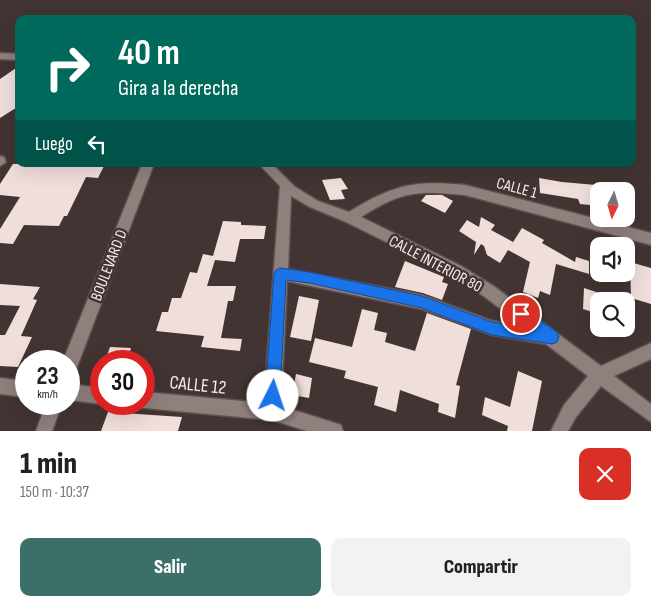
<!DOCTYPE html>
<html lang="es">
<head>
<meta charset="utf-8">
<style>
  body { margin:0; font-family:"Sofia Sans Condensed",sans-serif; background:#f2f2f2; color:#202124; height:100vh; display:flex; flex-direction:column; font-size:19px; white-space:nowrap }
  * { box-sizing:border-box; margin:0 }
  p { font-size:16px; color:#757577 }
  .icon { flex:none; width:28px; height:28px; fill:none; stroke:currentColor; stroke-width:2; stroke-linecap:round; stroke-linejoin:round }
  .map { position:relative; height:431px; overflow:hidden }
  .details { display:flex; flex-direction:column; background:#fff; flex:1 }
  .details>* { flex:none }
  .top-card { position:absolute; left:15px; top:15px; width:621px; height:152px; border-radius:10px; box-shadow:0 5px 20px #0002; background:#00695c; color:#fff; overflow:hidden }
  .needle { width:32px; rotate:185deg }
  .tools { position:absolute; left:590px; top:182px; display:grid; gap:10px }
  .tools a { display:grid; place-items:center; width:45px; height:45px; border-radius:10px; background:#fff; box-shadow:0 5px 20px #0002; font-size:25px }
  .speed { position:absolute; left:15px; top:350px; display:flex; gap:10px; font-size:25px; font-weight:700; text-align:center }
  .speed>* { display:grid; place-content:center; width:65px; height:65px; border-radius:50%; background:#fff; box-shadow:0 5px 20px #0002; line-height:1 }
  .speed small { font-size:12px; font-weight:400 }
  .speed .limit { border:8px solid #d22; background:#fff; color:#111 }
  .pin { position:absolute; display:grid; place-items:center; width:42px; height:42px; color:#fff; margin:-21px; border:2px solid #fff; border-radius:50%; box-shadow:0 1px 5px #0007 }
  .me { position:absolute; width:55px; margin:-28px; rotate:4deg; stroke-linejoin:round; filter:drop-shadow(0 0 4px #0008) }
  .turn { display:flex; align-items:center; gap:18px; height:105px; padding:0 20px; font-size:22px }
  .turn .icon { width:65px; height:65px; stroke-width:2.5 }
  .turn b { display:block; font-size:35px; line-height:42px }
  .then { display:flex; align-items:center; height:48px; padding:0 20px; background:#0003; gap:10px; font-size:19px }
  .round { display:grid; place-items:center; flex:none; width:52px; height:52px; border-radius:10px; background:#f2f2f2 }
  .overview { display:flex; align-items:center; justify-content:space-between; height:85px; padding:0 20px }
  h1 { font-size:30px; font-weight:800; line-height:38px }
  .primary-button { display:flex; gap:10px; margin-top:auto; padding:10px 20px }
  .primary-button a { flex:1; height:58px; border-radius:10px; background:#3b6f67; color:#fff; font-size:20px; font-weight:800; line-height:58px; text-align:center }
  .primary-button a+a { background:#f2f2f2; color:#202124 }
  .map>svg:first-child { display:block }
  .building { fill:#f0dedb }
  .lines { fill:none; stroke-linecap:round; stroke-linejoin:round }
  .minor-casing { stroke:#5d514f; stroke-width:3 }
  .minor { fill:#90807d; fill-rule:evenodd }
  .route { fill:#1a73e8; stroke:#114b97 }
  .labels { text-anchor:middle; stroke-width:5; stroke-linejoin:round; paint-order:stroke }
  .street-label { font-size:16px; fill:#f4ebea; stroke:#423432 }
  .near-street-label { font-size:19px; fill:#f4ebea; stroke:#423432 }
</style>
</head>
<body>
<div class="map">
<svg width="651" height="431" viewBox="0 0 651 431">
  <rect width="100%" height="100%" fill="#423432"/>
  <path class="building" d="M19,66V106L0,118V79Z
    M13,164H105L98,178L86,177L67,216H64L59,226L24,225L13,244L0,243V229L20,197L0,195V184Z
    M341,178L348,189L341,190L345,199L330,200L322,180Z
    M539,178L562,182L596,185L599,193V206L580,204L578,199L540,193Z
    M426,195H442L453,201L445,213L421,201Z
    M481,217L495,225L491,230L513,242L500,263L487,255L484,246L481,244L474,255L476,242L459,231L467,220L479,227Z
    M223,221L241,222V225L266,226L264,239H240L235,262L215,260L207,286H236L233,301H228L221,338L242,339L240,351L201,347L204,336L156,331L162,312H168L172,298H181L190,272L197,273L203,254L213,256Z
    M522,228L544,240L542,243L575,262L576,257L589,261V274L556,264L550,295L540,291L538,298L523,292L530,262L508,250Z
    M405,261L444,277L442,282L448,284L442,300L423,293L395,287Z
    M630,262L651,268V304L631,298Z
    M0,284L40,287L33,299L37,300L21,336L32,337L18,367L0,366V335H5L20,306L0,305Z
    M584,288L599,293V314L583,309Z
    M299,296L319,300L311,341L290,337Z
    M362,309L378,313L374,330L387,333L385,342L415,351L427,313L471,329L456,385L460,386L455,418L438,412L439,404L400,390L396,412L374,405L378,387L344,378L346,371L309,362L315,338L352,347Z
    M110,347L131,348L127,361H105Z
    M518,371L542,381L532,431H507L508,426L482,415L485,397L510,407Z
    M296,374L312,378L309,398L292,395Z
    M108,412L182,417L178,431H101Z"/>
  <g class="lines">
    <g class="minor-casing">
      <path id="minor" d="M0,53L19,54V60L0,59Z
        M0,156L4,157L6,162L0,166Z
        M142,164H154L77,367L75,373L69,375V361H63Z
        M259,164H272L295,187L318,201L349,212C393,185 414,180 465,185L651,233V245L465,195C418,190 401,191 361,217L461,266L495,287L601,366L651,343V359L614,376L651,404V422L601,386L576,417L568,431H551L564,405L588,376L546,344L492,335L422,309L287,281L281,406L335,423L341,425L343,431H307L272,420L144,408L138,406L137,404H144V392L264,403L280,186ZM291,196L310,207L346,222L451,274L485,297L522,325L492,321L422,295L288,269Z
        M0,378L26,381V397L0,394Z
        M69,384L101,388L102,404L69,400Z
        M46,404H62L52,431H36Z"/>
    </g>
    <use href="#minor" class="minor"/>
  </g>
  <path class="route" d="M280,268L309,272L422,296L492,322L527,327L516,319L515,314L516,310L521,308L557,332L559,337L557,342L552,344L492,335L422,308L309,283L286,280L280,396L278,401L273,403L268,401L265,396L274,274L276,270Z"/>
  <g class="labels">
    <g class="street-label">
      <text transform="translate(517 187) rotate(15)" y="6">CALLE 1</text>
      <text transform="translate(436 263) rotate(28)" y="6">CALLE INTERIOR 80</text>
      <text transform="translate(108 265) rotate(-69)" y="6">BOULEVARD D</text>
    </g>
    <g class="near-street-label">
      <text transform="translate(198 384) rotate(6)" y="7">CALLE 12</text>
    </g>
  </g>
</svg>
<div class="tools">
<a><svg class="needle" viewBox="-14 -14 28 28"><path d="M0-13l5 13h-10z" fill="#e53935"/><path d="M0 13l5-13h-10z" fill="#757577"/></svg></a>
<a><svg class="icon" aria-label="sound" viewBox="0 0 24 24"><path d="M4 9h4l5-4v14l-5-4H4zM17 9q2 3 0 6"/></svg></a>
<a><svg class="icon" aria-label="search" viewBox="0 0 24 24"><circle cx="10" cy="10" r="6"/><path d="M15 15l6 6"/></svg></a>
</div>
<div class="speed"><div>23<small>km/h</small></div><div class="limit">30</div></div>
<div class="pin" style="left:521px;top:314px;background:#d93025"><svg class="icon" aria-label="arrive" viewBox="0 0 24 24"><path d="M6 21V4h12l-3 4 3 4H6"/></svg></div>
<svg class="me" style="left:273px;top:396px" viewBox="-20 -20 40 40"><circle r="19" fill="#fff"/><path d="M0-13L10 11 0 6-10 11z" fill="#1a73e8"/></svg>
<div class="top-card">
<div class="turn"><svg class="icon" aria-label="right" viewBox="0 0 24 24"><path d="M7 20v-9h11M14 6l5 5-5 5"/></svg><div><b>40 m</b>Gira a la derecha</div></div>
<div class="then">Luego<svg class="icon" aria-label="left" viewBox="0 0 24 24"><path d="M17 20v-9H6M10 6l-5 5 5 5"/></svg></div>
</div>
</div>
<section class="details">
<div class="overview"><div><h1>1 min</h1><p>150 m · 10:37</p></div><a class="round" style="background:#d93025;color:#fff"><svg class="icon" aria-label="close" viewBox="0 0 24 24"><path d="M6 6l12 12M18 6L6 18"/></svg></a></div>
<div class="primary-button"><a>Salir</a><a>Compartir</a></div>
</section>
</body>
</html>
